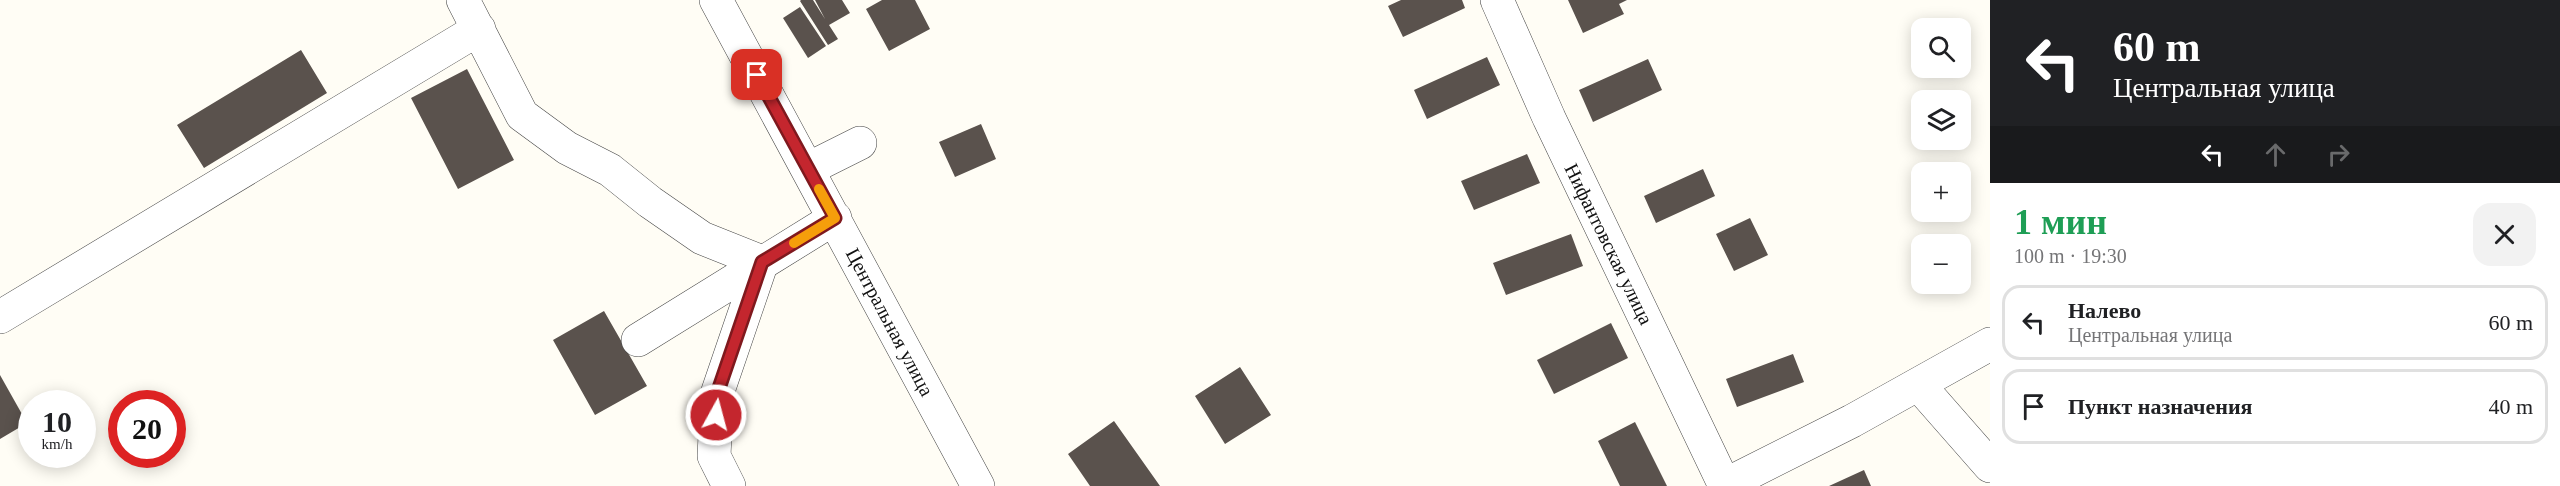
<!DOCTYPE html>
<html lang="ru">
<head>
<meta charset="utf-8">
<style>
  body { margin:0; font-family:Georgia,serif; background:#f2f2f2; color:#202124; height:100vh; display:flex; flex-direction:column; font-size:22px; white-space:nowrap }
  * { box-sizing:border-box; margin:0 }
  p { font-size:20px; color:#757577 }
  .icon { flex:none; width:33px; height:33px; fill:none; stroke:currentColor; stroke-width:2; stroke-linecap:round; stroke-linejoin:round }
  .map { position:relative; flex:1; overflow:hidden }
  .drawer { display:flex; flex-direction:column; background:#fff; width:570px }
  .drawer>* { flex:none }
  .banner { background:#202124; color:#fff; overflow:hidden }
  .controls { position:absolute; left:1911px; top:18px; display:grid; gap:12px }
  .controls a { display:grid; place-items:center; width:60px; height:60px; border-radius:12px; background:#fff; box-shadow:0 3px 15px #0003; font-size:30px }
  .speed { position:absolute; left:18px; top:390px; display:flex; gap:12px; font-size:30px; font-weight:700; text-align:center }
  .speed>* { display:grid; place-content:center; width:78px; height:78px; border-radius:50%; background:#fff; box-shadow:0 3px 15px #0003; line-height:1 }
  .speed small { font-size:15px; font-weight:400 }
  .speed .limit { border:9px solid #d22; background:#fff; color:#111 }
  .pin { position:absolute; display:grid; place-items:center; width:51px; height:51px; color:#fff; margin:-26px; border-radius:12px; box-shadow:0 3px 9px #0006 }
  .me { position:absolute; width:66px; margin:-33px; rotate:7deg; stroke-linejoin:round; filter:drop-shadow(0 0 4px #0008) }
  .turn { display:flex; align-items:center; gap:21px; height:126px; padding:0 24px; font-size:27px }
  .turn .icon { width:78px; height:78px; stroke-width:2.5 }
  .turn b { display:block; font-size:42px; line-height:51px }
  .lanes { display:flex; align-items:center; height:57px; padding:0 24px; background:#0003; justify-content:center; gap:30px; direction:ltr }
  .lanes .off { opacity:.35 }
  .round { display:grid; place-items:center; flex:none; width:63px; height:63px; border-radius:18px; background:#f2f2f2 }
  .summary { display:flex; align-items:center; justify-content:space-between; height:102px; padding:0 24px }
  h1 { font-size:36px; font-weight:800; line-height:45px; color:#1e9e55 }
  ul { padding:0; list-style:none }
  li { display:flex; align-items:center; gap:18px; height:75px; margin:0 12px 9px; padding:0 12px; border:3px solid #e0e0e0; border-radius:18px }
  li div { flex:1 }
  li b { display:block; font-size:22px }
  li em { font-style:normal }
  main { display:flex; flex:1; min-height:0 }
  .map>svg:first-child { display:block }
  .building { fill:#5a524d }
  .lines { fill:none; stroke-linecap:round; stroke-linejoin:round }
  .minor-casing { stroke:#444; stroke-width:34 }
  .minor { stroke:#fff; stroke-width:33 }
  .route-casing { stroke:#7f191e; stroke-width:15 }
  .route { stroke:#c4262e; stroke-width:10 }
  .slow { stroke:#f59e0b; stroke-width:10 }
  .labels { text-anchor:middle; stroke-width:6; stroke-linejoin:round; paint-order:stroke }
  .street-label { font-size:20px; fill:#111; stroke:#fff }
</style>
</head>
<body>
<main>
<div class="map">
<svg width="1990" height="486" viewBox="0 0 1990 486">
  <rect width="100%" height="100%" fill="#fffdf5"/>
  <path class="building" d="M801,0H813L825,19L815,0H842L850,13L829,25L838,39L828,45L800,1Z
    M882,0H915L930,29L889,51L866,9Z
    M1401,0H1462L1465,8L1403,37L1388,6Z
    M1568,0H1627L1619,4L1624,14L1583,33Z
    M800,7L826,46L808,58L783,18Z
    M301,50L327,93L204,168L177,125Z
    M1487,57L1500,85L1427,119L1414,90Z
    M1648,59L1662,90L1593,122L1579,90Z
    M467,69L514,160L458,189L411,98Z
    M981,124L996,159L955,177L939,142Z
    M1527,154L1540,183L1474,210L1461,181Z
    M1703,169L1715,196L1656,223L1644,196Z
    M1750,218L1768,255L1734,271L1716,234Z
    M1571,234L1583,266L1506,295L1493,263Z
    M604,311L647,386L595,415L553,340Z
    M1611,323L1628,358L1554,394L1537,360Z
    M1793,354L1804,382L1737,407L1726,379Z
    M1240,367L1271,415L1225,444L1195,396Z
    M0,375L27,423L0,439Z
    M1114,421L1160,486H1090L1068,454Z
    M1635,422L1667,486H1620L1598,441Z
    M1864,470L1871,486H1829Z"/>
  <g class="lines">
    <g class="minor-casing">
      <path id="minor" d="M463,0L522,115L567,148L610,170L650,202L702,238L762,262L717,394L714,456L729,486
        M716,0L978,486
        M1497,0L1549,118L1725,486
        M808,169L860,143
        M0,317L479,29
        M638,340L835,218
        M1918,384L1990,466
        M1725,485L1852,421L1990,344"/>
    </g>
    <use href="#minor" class="minor"/>
  </g>
  <g class="lines">
    <g class="route-casing">
      <path id="route" d="M716,415L717,394L762,262L835,218L757,75"/>
    </g>
    <use href="#route" class="route"/>
    <path class="slow" d="M794,243L835,218L819,189"/>
  </g>
  <g class="labels">
    <g class="street-label">
      <text transform="translate(1609 244) rotate(64)" y="7">Нифантовская улица</text>
      <text transform="translate(890 322) rotate(62)" y="7">Центральная улица</text>
    </g>
  </g>
</svg>
<div class="controls">
<a><svg class="icon" aria-label="search" viewBox="0 0 24 24"><circle cx="10" cy="10" r="6"/><path d="M15 15l6 6"/></svg></a>
<a><svg class="icon" aria-label="layers" viewBox="0 0 24 24"><path d="M12 4l9 5-9 5-9-5zM3 14l9 5 9-5"/></svg></a>
<a>+</a>
<a>−</a>
</div>
<div class="speed"><div>10<small>km/h</small></div><div class="limit">20</div></div>
<div class="pin" style="left:757px;top:75px;background:#d93025"><svg class="icon" aria-label="arrive" viewBox="0 0 24 24"><path d="M6 21V4h12l-3 4 3 4H6"/></svg></div>
<svg class="me" style="left:716px;top:415px" viewBox="-20 -20 40 40"><circle r="17" fill="#c4262e" stroke="#fff" stroke-width="3"/><path d="M0-11L8 9 0 5-8 9z" fill="#fff"/></svg>
</div>
<section class="drawer">
<div class="banner">
<div class="turn"><svg class="icon" aria-label="left" viewBox="0 0 24 24"><path d="M17 20v-9H6M10 6l-5 5 5 5"/></svg><div><b>60 m</b>Центральная улица</div></div>
<div class="lanes"><svg class="icon" aria-label="left" viewBox="0 0 24 24"><path d="M17 20v-9H6M10 6l-5 5 5 5"/></svg><svg class="icon off" aria-label="ahead" viewBox="0 0 24 24"><path d="M12 20V5M6 11l6-6 6 6"/></svg><svg class="icon off" aria-label="right" viewBox="0 0 24 24"><path d="M7 20v-9h11M14 6l5 5-5 5"/></svg></div>
</div>
<div class="summary"><div><h1>1 мин</h1><p>100 m · 19:30</p></div><a class="round"><svg class="icon" aria-label="close" viewBox="0 0 24 24"><path d="M6 6l12 12M18 6L6 18"/></svg></a></div>
<ul>
<li><svg class="icon" aria-label="left" viewBox="0 0 24 24"><path d="M17 20v-9H6M10 6l-5 5 5 5"/></svg><div><b>Налево</b><p>Центральная улица</p></div><em>60 m</em></li>
<li><svg class="icon" aria-label="arrive" viewBox="0 0 24 24"><path d="M6 21V4h12l-3 4 3 4H6"/></svg><div><b>Пункт назначения</b></div><em>40 m</em></li>
</ul>
</section>
</main>
</body>
</html>
